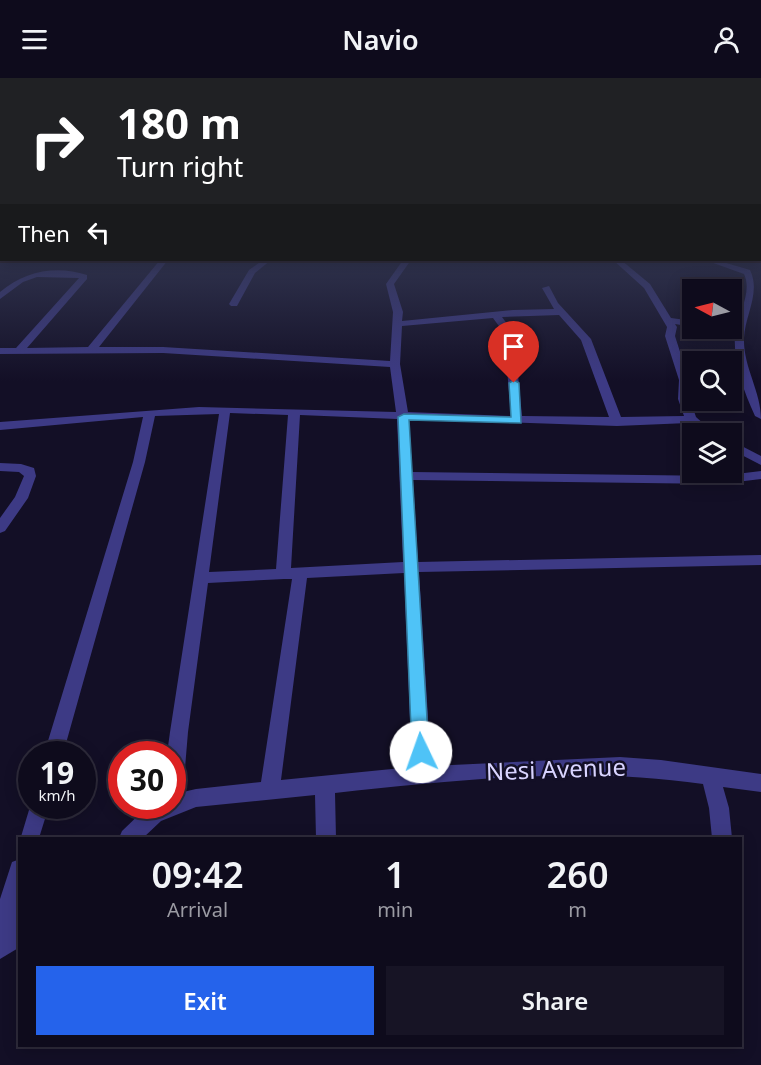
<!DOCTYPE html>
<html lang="en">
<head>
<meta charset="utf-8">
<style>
  body { margin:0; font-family:"Noto Sans",sans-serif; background:#171425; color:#f1f3f6; height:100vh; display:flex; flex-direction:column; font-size:22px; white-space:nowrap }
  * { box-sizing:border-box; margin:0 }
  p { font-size:20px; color:#9b9ba3 }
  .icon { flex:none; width:33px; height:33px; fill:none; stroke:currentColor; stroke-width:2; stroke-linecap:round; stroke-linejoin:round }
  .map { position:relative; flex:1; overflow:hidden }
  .drawer { position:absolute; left:18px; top:759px; width:724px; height:210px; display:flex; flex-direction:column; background:#0e0b1c; border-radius:0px; box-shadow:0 3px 15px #0003,0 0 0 2px #2e2b3b }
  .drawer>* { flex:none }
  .hud { position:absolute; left:0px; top:0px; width:762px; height:183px; box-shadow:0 3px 15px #0003,0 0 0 2px #2e2b3b; background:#202124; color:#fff; overflow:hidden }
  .needle { width:39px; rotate:277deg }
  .tools { position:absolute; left:682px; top:201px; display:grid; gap:12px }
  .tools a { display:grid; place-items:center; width:60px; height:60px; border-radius:0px; background:#0e0b1c; box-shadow:0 3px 15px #0003,0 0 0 2px #2e2b3b; font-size:30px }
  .speed { position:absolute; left:18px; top:663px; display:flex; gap:12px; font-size:30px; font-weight:700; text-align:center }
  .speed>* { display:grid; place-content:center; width:78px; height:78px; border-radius:50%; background:#0e0b1c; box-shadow:0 3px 15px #0003,0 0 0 2px #2e2b3b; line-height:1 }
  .speed small { font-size:15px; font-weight:400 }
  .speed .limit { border:9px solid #d22; background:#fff; color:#111 }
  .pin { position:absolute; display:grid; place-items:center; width:51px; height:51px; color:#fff; margin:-62px -26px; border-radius:50% 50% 50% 0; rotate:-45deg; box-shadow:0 0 6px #0007 }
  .pin .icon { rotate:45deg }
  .me { position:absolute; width:66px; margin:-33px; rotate:357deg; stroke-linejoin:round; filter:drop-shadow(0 0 4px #0008) }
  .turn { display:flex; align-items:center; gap:21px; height:126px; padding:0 18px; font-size:27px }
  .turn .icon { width:78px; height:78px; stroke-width:2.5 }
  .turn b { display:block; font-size:42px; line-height:51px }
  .then { display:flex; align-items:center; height:57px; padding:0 18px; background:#0003; gap:12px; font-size:22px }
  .eta { display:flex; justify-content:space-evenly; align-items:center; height:102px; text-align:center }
  .eta b { font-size:36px; font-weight:600; line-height:42px }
  .action { display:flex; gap:12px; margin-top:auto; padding:12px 18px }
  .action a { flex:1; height:69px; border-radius:0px; background:#2563eb; color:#fff; font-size:24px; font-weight:600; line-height:69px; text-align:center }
  .action a+a { background:#171425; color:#f1f3f6 }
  header { display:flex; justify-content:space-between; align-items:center; height:78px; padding:0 18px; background:#0e0b1c; font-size:27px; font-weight:600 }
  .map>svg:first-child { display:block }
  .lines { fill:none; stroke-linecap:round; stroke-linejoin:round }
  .minor { fill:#3d3a85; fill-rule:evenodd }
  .route { fill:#4fc3f7; stroke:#337fa1; stroke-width:1.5 }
  .labels { text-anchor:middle; stroke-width:5; stroke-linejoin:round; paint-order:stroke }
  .near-street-label { font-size:24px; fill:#d9d4ff; stroke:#130f26 }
</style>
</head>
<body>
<header><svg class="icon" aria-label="menu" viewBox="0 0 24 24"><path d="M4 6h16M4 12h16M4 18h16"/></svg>Navio<svg class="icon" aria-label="person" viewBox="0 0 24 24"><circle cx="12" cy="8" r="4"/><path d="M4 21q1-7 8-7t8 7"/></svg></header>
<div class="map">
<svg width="761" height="987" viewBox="0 0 761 987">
  <rect width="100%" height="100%" fill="#130f26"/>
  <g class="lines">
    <path class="minor" d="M0,165H2L0,168Z
      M160,182H168L99,269H163L390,283L393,234L386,206L403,182H411L394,206L403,234L402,243L513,232L554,231L542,210L549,208L558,225L591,261L621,339L684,338L678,321L679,302L665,258L667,249L644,210L613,182H621L650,206L671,240L693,243V249L675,246L677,249L675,258L689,302L690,321L696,339L715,356H701L688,345L617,348L409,341L412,394L720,398L761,393V401L720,406L413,402L418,484L761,477V487L419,494L431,688L620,679L661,682L761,696V714L723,709L729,730L732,760H712L709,730L703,706C581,688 457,702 335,715L336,760H316L315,717L196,729L161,743L143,760H119L122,753L147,729L172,728V676H167L170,654L219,336L155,338L145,384L63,676H44L133,384L143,339L0,352V344L199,329L396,334L390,289L163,275L0,276V270H16L79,200L37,199L23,204L0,221V214C25,193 56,187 87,197V201L27,270L88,269ZM559,237L581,262L609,339L522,338L514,255L502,239ZM493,240L504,255L511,338L408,334L400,286L402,248ZM230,335L288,337L276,491L209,494ZM300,337L397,341L403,484L291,490ZM404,495L412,689L281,702L307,500ZM284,501H292L261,704L196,711L183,714L188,654L208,505Z
      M263,182H271L255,195L237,228H231L229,226L249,192Z
      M705,182H716L750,192C761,214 745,237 744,260C743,289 761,313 761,341L755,338C743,311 733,285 735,255L719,250L736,249C740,233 752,213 744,196Z
      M732,363L761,378V387L732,372Z
      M0,385L21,386L34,390L36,398L28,420L5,453L0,455V440L15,419L24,398L19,394L0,393Z
      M32,722V728H49L39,760L20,762Z
      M20,781V831L16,844L20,843V869L0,881V821L12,784Z"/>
  </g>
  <linearGradient id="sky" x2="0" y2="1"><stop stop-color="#0a0815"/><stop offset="0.54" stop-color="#333752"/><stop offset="1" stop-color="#333752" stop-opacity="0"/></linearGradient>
  <rect width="761" height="303" fill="url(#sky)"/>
  <path class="route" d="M514,302L519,305L521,345L409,342L429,674L427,680L421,682L414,680L412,674L398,339L404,336L511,339L509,305Z"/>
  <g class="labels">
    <g class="near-street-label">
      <text transform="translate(556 692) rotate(-2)" y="8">Nesi Avenue</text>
    </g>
  </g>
</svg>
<div class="tools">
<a><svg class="needle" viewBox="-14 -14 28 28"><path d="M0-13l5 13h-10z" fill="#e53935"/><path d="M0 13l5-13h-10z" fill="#9b9ba3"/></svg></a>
<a><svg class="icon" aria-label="search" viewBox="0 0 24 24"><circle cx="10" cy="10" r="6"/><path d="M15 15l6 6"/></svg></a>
<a><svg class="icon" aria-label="layers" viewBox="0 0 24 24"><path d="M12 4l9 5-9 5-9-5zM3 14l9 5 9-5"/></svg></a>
</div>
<div class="speed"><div>19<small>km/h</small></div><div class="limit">30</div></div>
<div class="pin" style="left:514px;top:305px;background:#d93025"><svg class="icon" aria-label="arrive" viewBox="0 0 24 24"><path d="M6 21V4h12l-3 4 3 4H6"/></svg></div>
<svg class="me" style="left:421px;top:674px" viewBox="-20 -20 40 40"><circle r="19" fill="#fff"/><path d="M0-13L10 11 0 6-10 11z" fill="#4fc3f7"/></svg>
<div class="hud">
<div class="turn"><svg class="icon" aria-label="right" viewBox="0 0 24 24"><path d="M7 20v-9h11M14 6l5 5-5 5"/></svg><div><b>180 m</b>Turn right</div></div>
<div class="then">Then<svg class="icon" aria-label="left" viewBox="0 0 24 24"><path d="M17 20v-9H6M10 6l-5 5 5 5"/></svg></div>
</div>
<section class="drawer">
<div class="eta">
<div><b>09:42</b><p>Arrival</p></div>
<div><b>1</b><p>min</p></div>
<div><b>260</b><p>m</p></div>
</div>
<div class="action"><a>Exit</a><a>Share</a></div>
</section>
</div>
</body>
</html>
